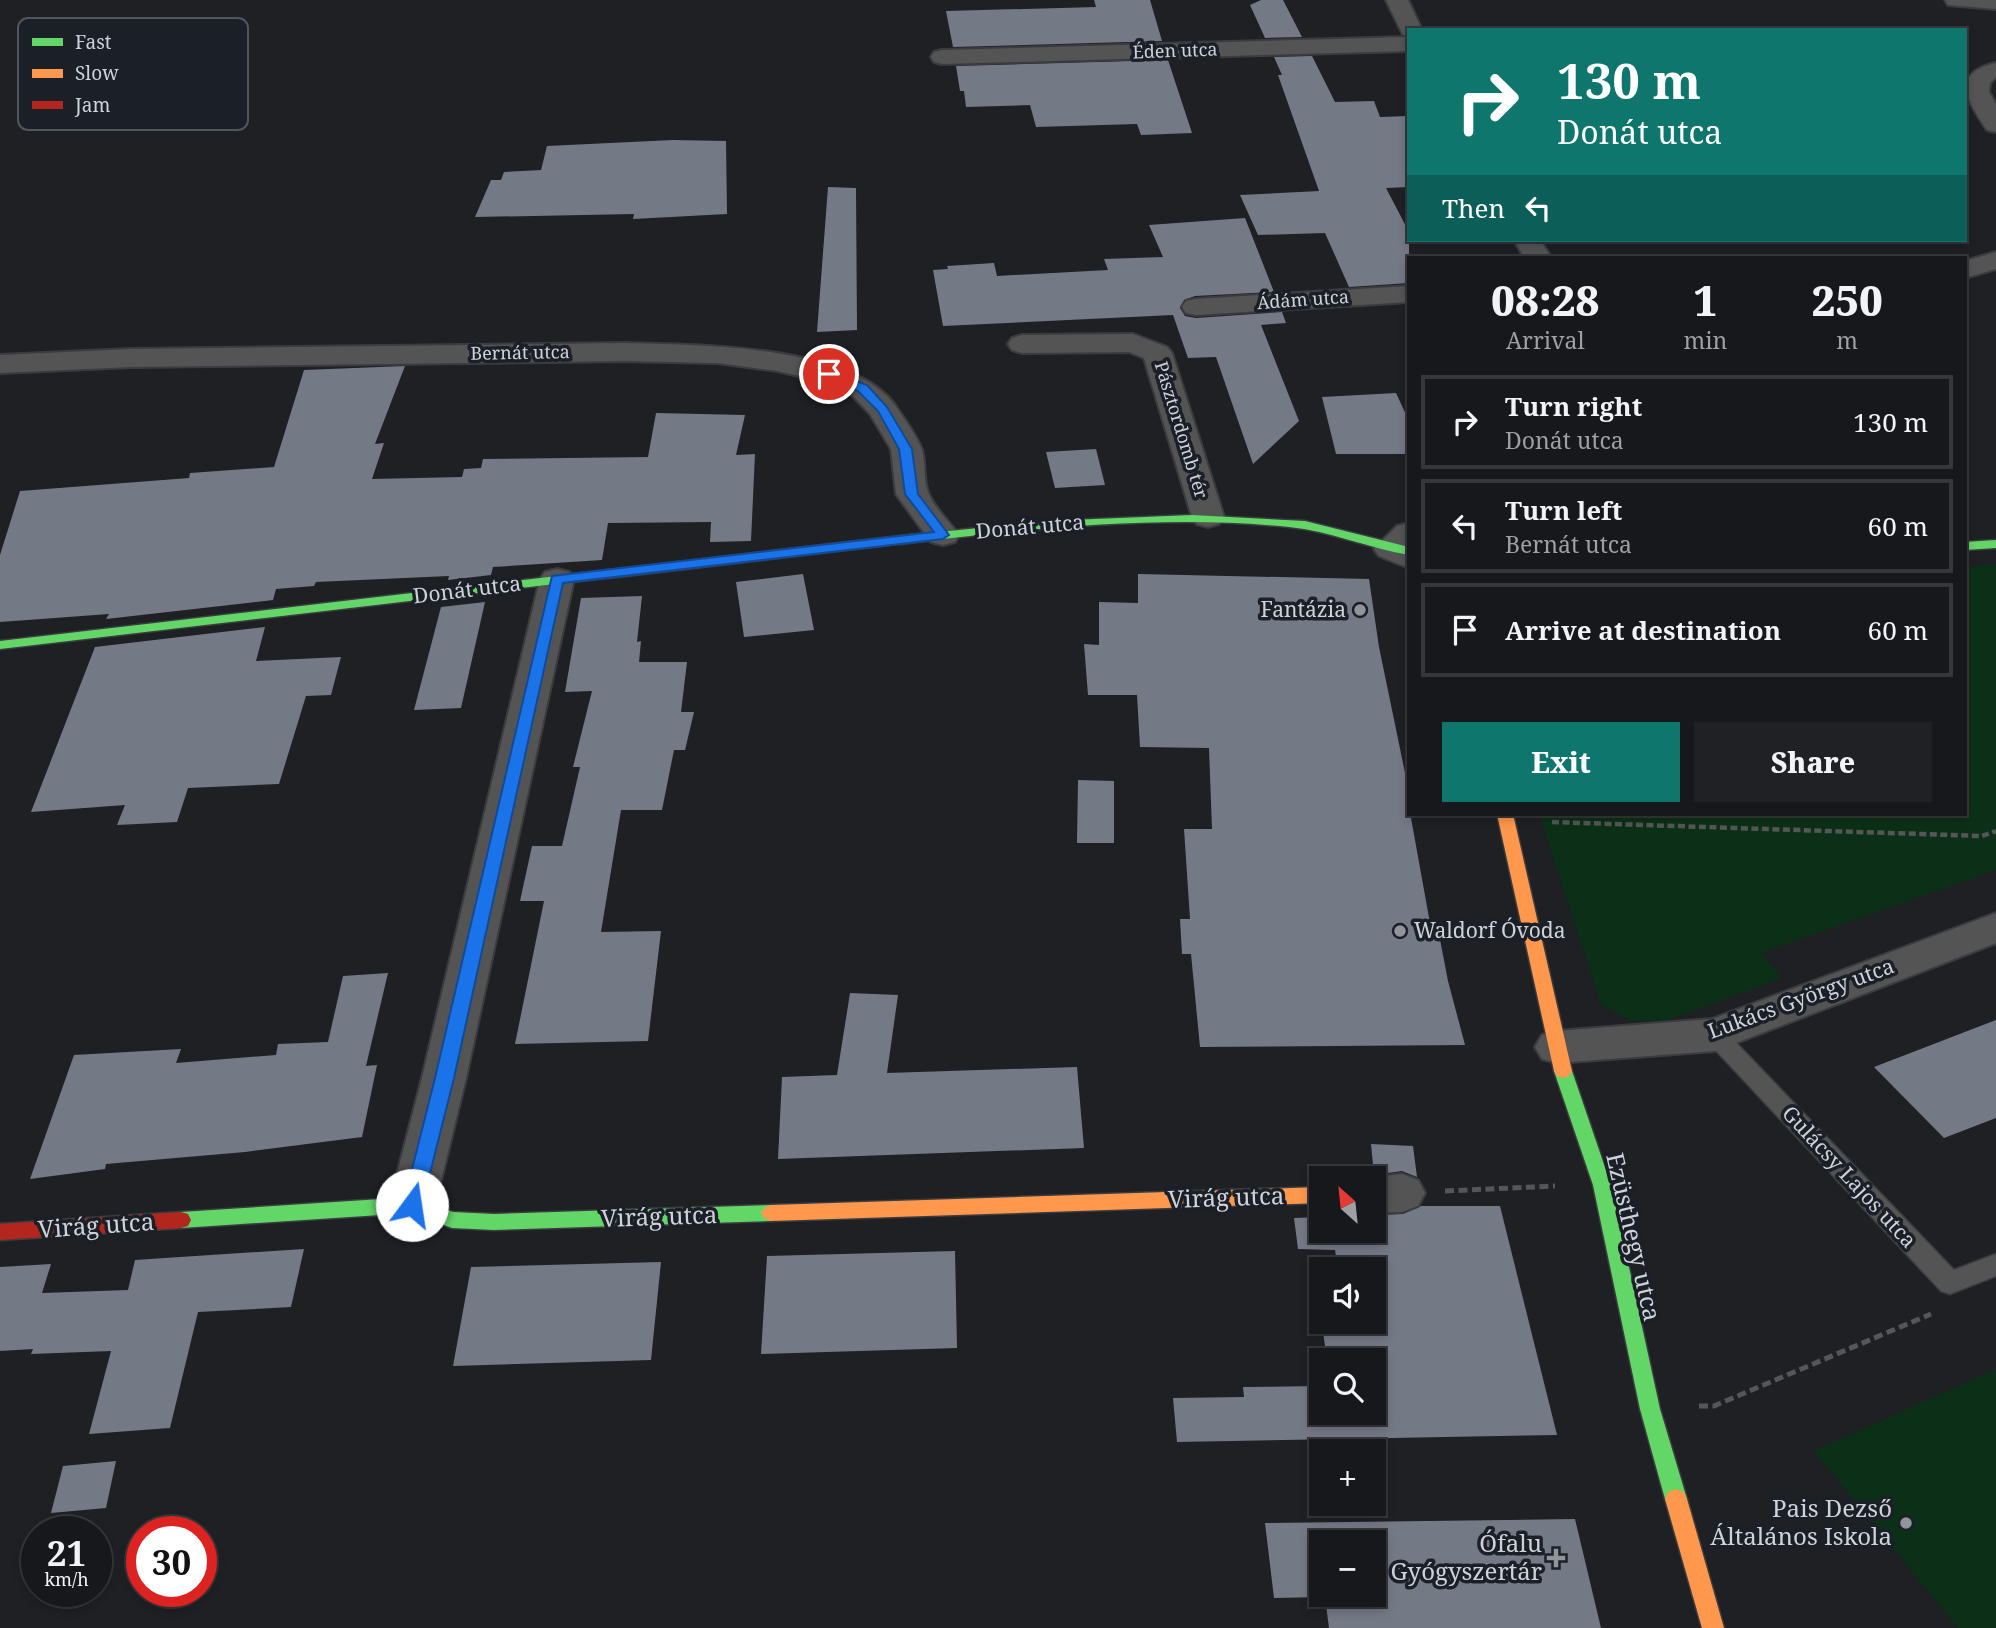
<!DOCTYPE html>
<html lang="en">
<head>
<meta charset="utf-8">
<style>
  body { margin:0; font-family:"Noto Serif",serif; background:#1f2124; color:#f1f3f6; height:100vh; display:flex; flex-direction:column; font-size:26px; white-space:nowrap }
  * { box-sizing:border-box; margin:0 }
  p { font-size:23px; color:#9ea0a3 }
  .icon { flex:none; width:38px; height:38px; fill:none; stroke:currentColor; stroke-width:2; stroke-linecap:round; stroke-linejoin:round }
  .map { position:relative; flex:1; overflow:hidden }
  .panel { position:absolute; left:1407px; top:256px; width:560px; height:560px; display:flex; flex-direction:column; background:#16181b; border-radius:0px; box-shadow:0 4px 10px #0003,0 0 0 2px #35373a }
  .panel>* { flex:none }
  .hud { position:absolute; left:1407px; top:28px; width:560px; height:214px; border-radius:0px; box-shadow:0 4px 10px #0003,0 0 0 2px #35373a; background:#0f766e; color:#fff; overflow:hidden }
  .needle { width:46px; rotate:333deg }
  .tools { position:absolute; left:1309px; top:1166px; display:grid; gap:14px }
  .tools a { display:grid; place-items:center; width:77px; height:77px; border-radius:0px; background:#16181b; box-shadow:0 4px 10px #0003,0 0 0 2px #35373a; font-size:35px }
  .speed { position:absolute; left:21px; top:1516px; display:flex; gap:14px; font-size:35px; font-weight:700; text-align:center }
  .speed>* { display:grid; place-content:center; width:91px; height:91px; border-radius:50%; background:#16181b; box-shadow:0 4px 10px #0003,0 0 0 2px #35373a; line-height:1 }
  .speed small { font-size:18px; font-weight:400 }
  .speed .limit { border:10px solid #d22; background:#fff; color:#111 }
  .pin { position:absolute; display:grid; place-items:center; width:60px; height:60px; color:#fff; margin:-30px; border:4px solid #fff; border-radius:50%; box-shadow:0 2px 7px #0007 }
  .me { position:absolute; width:77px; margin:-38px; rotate:14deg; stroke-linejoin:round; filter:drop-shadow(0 0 5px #0008) }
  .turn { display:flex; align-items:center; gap:24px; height:147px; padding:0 35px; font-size:32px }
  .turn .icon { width:91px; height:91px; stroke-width:2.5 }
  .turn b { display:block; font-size:49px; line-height:60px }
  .then { display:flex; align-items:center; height:66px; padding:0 35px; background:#0003; gap:14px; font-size:26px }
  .eta { display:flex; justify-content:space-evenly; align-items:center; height:119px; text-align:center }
  .eta b { font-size:42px; font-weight:800; line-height:49px }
  .action { display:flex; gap:14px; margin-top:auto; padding:14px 35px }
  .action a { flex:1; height:80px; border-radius:0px; background:#0f766e; color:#fff; font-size:28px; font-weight:800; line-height:80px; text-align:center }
  .action a+a { background:#1f2124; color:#f1f3f6 }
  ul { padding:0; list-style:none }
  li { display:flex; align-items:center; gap:21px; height:94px; margin:0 14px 10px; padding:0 21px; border:4px solid #35373a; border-radius:0px }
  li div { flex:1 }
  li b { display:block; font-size:26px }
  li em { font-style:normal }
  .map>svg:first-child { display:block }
  .green { fill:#0c3017 }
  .building { fill:#747986; fill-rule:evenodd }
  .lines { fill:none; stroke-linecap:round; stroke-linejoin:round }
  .lane-casing { stroke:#3b3c40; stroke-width:3 }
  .street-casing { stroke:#3b3c40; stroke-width:4 }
  .fast-casing { stroke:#3b3c40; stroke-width:3 }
  .slow-casing { stroke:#3b3c40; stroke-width:3 }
  .jam-casing { stroke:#3b3c40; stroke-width:3 }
  .path-far1 { stroke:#555656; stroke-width:4.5; stroke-dasharray:7 3.5; stroke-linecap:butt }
  .path { stroke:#555656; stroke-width:5; stroke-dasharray:9 4.5; stroke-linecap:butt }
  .lane { fill:#545454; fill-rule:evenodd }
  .street { fill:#545454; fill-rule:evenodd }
  .fast { fill:#63d668; fill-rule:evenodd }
  .slow { fill:#ff974d; fill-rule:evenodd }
  .jam { fill:#b3261e; fill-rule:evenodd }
  .route { fill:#1a73e8; stroke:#114b97; stroke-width:2 }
  .poi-dot { fill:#919499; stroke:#1b1f27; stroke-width:2.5 }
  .labels { text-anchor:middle; stroke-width:7; stroke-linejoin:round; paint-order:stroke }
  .far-street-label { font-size:18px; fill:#cfd2d8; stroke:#1b1f27 }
  .street-label { font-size:21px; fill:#cfd2d8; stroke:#1b1f27 }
  .poi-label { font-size:21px; fill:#cfd2d8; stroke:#1b1f27; text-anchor:end }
  .near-street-label { font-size:24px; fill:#cfd2d8; stroke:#1b1f27 }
  .near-poi-label { font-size:24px; fill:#cfd2d8; stroke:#1b1f27; text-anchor:end }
  .key { fill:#1b1f27; stroke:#51555c; stroke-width:2 }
  .key-label { font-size:19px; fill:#cfd2d8 }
</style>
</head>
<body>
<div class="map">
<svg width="1996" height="1628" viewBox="0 0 1996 1628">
  <rect width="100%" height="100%" fill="#1e2024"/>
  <path class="green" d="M1996,564V870L1761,953L1782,978L1666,1021H1631L1601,1004L1539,814H1965V567Z
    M1996,1369V1628H1958L1814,1451Z"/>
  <path class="building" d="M1094,0H1150L1162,41L953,47L946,11L1096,7Z
    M1261,0H1283L1302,37L1265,38L1250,5Z
    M1312,56L1335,102L1374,101L1380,117L1409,116V187L1386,188L1409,232V283L1349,287L1325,233L1258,235L1240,195L1319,191L1278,75H1282L1274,57Z
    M1168,60L1192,133L1141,135L1137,124L1036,127L1030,105L966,107L964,91H960L956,66Z
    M673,140L726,141L727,214L633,219L634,214L475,217L491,180H501L504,172L541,170L547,146Z
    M828,187L856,188L857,330L817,332Z
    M1245,218L1274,292L1195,296L1184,300L1180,308L1185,316L1196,318L1282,312L1286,323L1261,325L1299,421L1253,464L1216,357L1188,358L1173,315L943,326L933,270L948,269L947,266L994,263L997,276L1108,270L1104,259L1163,257L1149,225Z
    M405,366L375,444L384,443L372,479L462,477L464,469L481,468L483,459L648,457L656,413L745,415L736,455L755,454L751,541L710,542L711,522L608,523L602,560L493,567L491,575L448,580L449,576L316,582L314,586L276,589L273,600L106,619L109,614L0,622V555L20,491L189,478L190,473L274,467L304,370Z
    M1396,393L1409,421V454H1336L1322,397Z
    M1096,449L1105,485L1055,488L1046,452Z
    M803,574L814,630L744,637L736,582Z
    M1138,574L1369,579L1379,647L1409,792V814H1413L1414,818H1411L1430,923L1437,924L1448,981L1465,1045L1200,1047L1191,954H1182L1180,919H1190L1184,829H1212L1209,748L1140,747L1137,695H1088L1084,644L1099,645V602L1138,603Z
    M642,596L637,642L641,641L639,662H687L681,712H694L685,750H674L662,810H621L601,932L661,931L648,1041L515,1044L544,901H520L532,846H562L580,767H573L592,691L565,692L581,598Z
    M485,602L461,708L414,710L441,607Z
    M265,627L256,661L341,657L331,695L306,696L279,784L188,788L177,822L117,825L125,805L31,812L95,647Z
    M1078,780L1114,781V843H1077Z
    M388,973L366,1066L377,1065L362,1137L245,1152L106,1164L105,1169L30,1179L74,1055L181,1049L176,1063L276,1055L278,1044L328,1042L343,976Z
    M850,993L898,995L887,1073L1077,1067L1084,1148L778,1159L782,1077L837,1075Z
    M1996,1020V1118L1944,1138L1874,1067Z
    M1371,1144L1413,1146L1417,1177L1402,1171L1374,1175Z
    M1421,1206H1500L1557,1435L1177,1442L1173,1398L1244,1397L1243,1387L1321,1386V1412H1374V1360H1327L1323,1332L1347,1331L1346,1321H1374V1269H1338L1335,1250L1298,1249L1294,1218L1321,1217V1230H1374V1215L1403,1214Z
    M304,1249L291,1307L198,1312L170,1428L89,1434L111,1351L31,1354L33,1349L0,1351V1267L51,1264L42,1293L128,1290L135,1260Z
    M955,1251L957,1348L761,1354L767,1256Z
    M661,1262L651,1360L453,1366L471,1267Z
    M116,1461L106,1508L51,1513L63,1466Z
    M1575,1519L1601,1628H1329L1325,1597L1274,1598L1265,1523ZM1321,1542H1374V1594H1321Z"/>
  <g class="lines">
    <g class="lane-casing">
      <path id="lane" d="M1715,1026L1723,1029L1954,1270L1996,1254V1276L1950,1294L1941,1291L1707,1041L1703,1035L1707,1029Z"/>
    </g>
    <g class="street-casing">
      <path id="street" d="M1386,0H1408L1422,30H1409V36L1403,35Z
        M1945,0H1996V9L1948,5Z
        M1409,37V51L942,64L934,62L931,57L934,52L942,50Z
        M1996,63V77L1990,83L1989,92L1996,104V132L1987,130C1968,102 1949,73 1996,63Z
        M1514,240H1540L1551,257H1524Z
        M1996,252V269L1965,278V261Z
        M1409,286V302L1196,315L1186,313L1182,307L1186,301L1196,299Z
        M1133,334L1167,347L1172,353L1224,517L1219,524L1208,527L1197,524L1192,517L1144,358L1129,352L1022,353L1012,350L1008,344L1012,338L1022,335Z
        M625,343C695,345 856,344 897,408C905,420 917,436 922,450C926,463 923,479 928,492C933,507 950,522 959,535L955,542L943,545L931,542L901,501L896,494L891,449L870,414L851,394L819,381L778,371L717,363L625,361L131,367L0,373V355L131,349Z
        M1409,523V568L1379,556L1374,549L1397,526Z
        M557,569L569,572L574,579L466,1078L435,1205L428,1218L412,1224L396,1218L389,1205L422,1078L540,579L545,572Z
        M1996,913V943L1715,1051L1557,1063L1542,1059L1535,1047L1542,1035L1557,1031L1712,1019Z
        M1402,1174L1418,1180L1425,1193L1418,1206L1402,1212L1374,1213V1178H1367Z"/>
    </g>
    <g class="fast-casing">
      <path id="fast" d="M1192,515L1305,521L1409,547V555C1368,548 1330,531 1289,527C1160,514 1029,529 900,544L893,540L900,536L1046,521Z
        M1996,540V548L1965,550V542Z
        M609,570L614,571L616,574L614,577L0,649V641Z
        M1563,1064L1569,1066L1572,1071L1611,1185L1660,1409L1687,1499L1684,1506L1676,1509L1668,1506L1665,1499L1640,1409L1593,1185L1554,1071L1557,1066Z
        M412,1197L453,1212L494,1214L771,1205L778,1208L781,1213L778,1218L771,1221L494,1230L452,1228L411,1213L181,1228L174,1226L171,1220L174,1214L181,1212Z"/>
    </g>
    <g class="slow-casing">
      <path id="slow" d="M900,536L907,540L905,543L609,578L602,574L609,570Z
        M1497,814H1513L1572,1071L1569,1076L1563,1078L1557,1076L1554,1071Z
        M1321,1187V1203L771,1221L764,1218L761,1213L764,1208L771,1205Z
        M1676,1489L1684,1492L1687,1499L1724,1628H1702L1665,1499L1668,1492Z"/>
    </g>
    <g class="jam-casing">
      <path id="jam" d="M181,1212L188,1214L191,1220L188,1226L181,1228L0,1240V1224Z"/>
    </g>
    <path class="path-far1" d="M1552,822L1982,836L1996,831"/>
    <path class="path" d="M1445,1191L1555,1186
      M1699,1406H1714L1931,1314"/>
    <use href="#lane" class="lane"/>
    <use href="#street" class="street"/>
    <use href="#fast" class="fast"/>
    <use href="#slow" class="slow"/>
    <use href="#jam" class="jam"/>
  </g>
  <path class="route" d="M829,371L867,385L887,407L912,449L918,494L949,535L943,539L563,583L454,1078L422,1205L419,1210L412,1212L405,1210L403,1205L435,1078L552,576L934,532L905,494L899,449L878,411L858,391L825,377L823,374Z"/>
  <g class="poi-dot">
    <circle cx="1360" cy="610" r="7"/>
    <circle cx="1400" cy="931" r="7"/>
    <circle cx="1906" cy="1523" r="7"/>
    <path d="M1552.5 1547.5h7v7h7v7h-7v7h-7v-7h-7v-7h7z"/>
  </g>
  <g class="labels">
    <g class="far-street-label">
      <text transform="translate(1175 51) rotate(-2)" y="6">Éden utca</text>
      <text transform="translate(1303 300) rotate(-4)" y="6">Ádám utca</text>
      <text transform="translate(520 353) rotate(-1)" y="6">Bernát utca</text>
      <text transform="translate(1181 430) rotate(73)" y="6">Pásztordomb tér</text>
    </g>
    <g class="street-label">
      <text transform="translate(1030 527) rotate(-5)" y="7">Donát utca</text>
      <text transform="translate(467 590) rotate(-7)" y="7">Donát utca</text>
      <text transform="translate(1801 999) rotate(-20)" y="7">Lukács György utca</text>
      <text transform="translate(1849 1177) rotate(47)" y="7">Gulácsy Lajos utca</text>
    </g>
    <g class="poi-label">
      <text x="1346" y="617">Fantázia</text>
      <text x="1414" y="938" text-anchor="start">Waldorf Óvoda</text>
    </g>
    <g class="near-street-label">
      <text transform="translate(1226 1198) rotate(-2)" y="8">Virág utca</text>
      <text transform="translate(659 1217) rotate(-2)" y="8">Virág utca</text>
      <text transform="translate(96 1226) rotate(-4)" y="8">Virág utca</text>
      <text transform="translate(1633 1237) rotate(77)" y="8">Ezüsthegy utca</text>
    </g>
    <g class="near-poi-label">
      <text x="1892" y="1517">Pais Dezső<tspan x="1892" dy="28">Általános Iskola</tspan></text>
      <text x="1542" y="1552">Ófalu<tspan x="1542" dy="28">Gyógyszertár</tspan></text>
    </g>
  </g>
  <rect x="18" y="18" width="230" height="112" rx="10" class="key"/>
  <rect x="32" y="38" width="31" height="8" fill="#63d668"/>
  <rect x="32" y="69" width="31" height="9" fill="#ff974d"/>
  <rect x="32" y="101" width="31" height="8" fill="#b3261e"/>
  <g class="key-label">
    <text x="75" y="49">Fast</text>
    <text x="75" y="80">Slow</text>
    <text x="75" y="112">Jam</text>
  </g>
</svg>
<div class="tools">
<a><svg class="needle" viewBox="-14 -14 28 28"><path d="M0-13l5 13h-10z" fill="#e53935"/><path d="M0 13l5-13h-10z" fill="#9ea0a3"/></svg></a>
<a><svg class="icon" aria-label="sound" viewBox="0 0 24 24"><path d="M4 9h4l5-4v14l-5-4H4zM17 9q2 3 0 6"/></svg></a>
<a><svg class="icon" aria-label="search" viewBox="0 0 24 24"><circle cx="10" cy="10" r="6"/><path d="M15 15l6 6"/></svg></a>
<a>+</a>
<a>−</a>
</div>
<div class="speed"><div>21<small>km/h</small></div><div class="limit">30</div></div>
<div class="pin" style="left:829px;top:374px;background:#d93025"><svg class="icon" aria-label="arrive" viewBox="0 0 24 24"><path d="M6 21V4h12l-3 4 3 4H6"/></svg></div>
<svg class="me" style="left:412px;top:1205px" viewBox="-20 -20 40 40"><circle r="19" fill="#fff"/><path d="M0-13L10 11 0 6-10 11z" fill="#1a73e8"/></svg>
<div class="hud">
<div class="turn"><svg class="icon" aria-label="right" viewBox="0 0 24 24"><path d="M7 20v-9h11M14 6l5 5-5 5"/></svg><div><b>130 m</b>Donát utca</div></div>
<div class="then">Then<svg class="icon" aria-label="left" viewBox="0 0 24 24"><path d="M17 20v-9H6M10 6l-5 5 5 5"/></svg></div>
</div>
<section class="panel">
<div class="eta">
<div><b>08:28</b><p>Arrival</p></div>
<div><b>1</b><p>min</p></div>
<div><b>250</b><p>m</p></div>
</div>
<ul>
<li><svg class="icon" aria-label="right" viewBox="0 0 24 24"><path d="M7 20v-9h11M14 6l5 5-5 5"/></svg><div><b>Turn right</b><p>Donát utca</p></div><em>130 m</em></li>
<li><svg class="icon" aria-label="left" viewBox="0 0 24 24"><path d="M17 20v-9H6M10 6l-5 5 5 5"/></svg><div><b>Turn left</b><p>Bernát utca</p></div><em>60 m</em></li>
<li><svg class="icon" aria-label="arrive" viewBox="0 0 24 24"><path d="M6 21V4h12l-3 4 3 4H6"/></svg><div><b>Arrive at destination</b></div><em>60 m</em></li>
</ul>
<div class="action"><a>Exit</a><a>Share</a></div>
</section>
</div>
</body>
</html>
